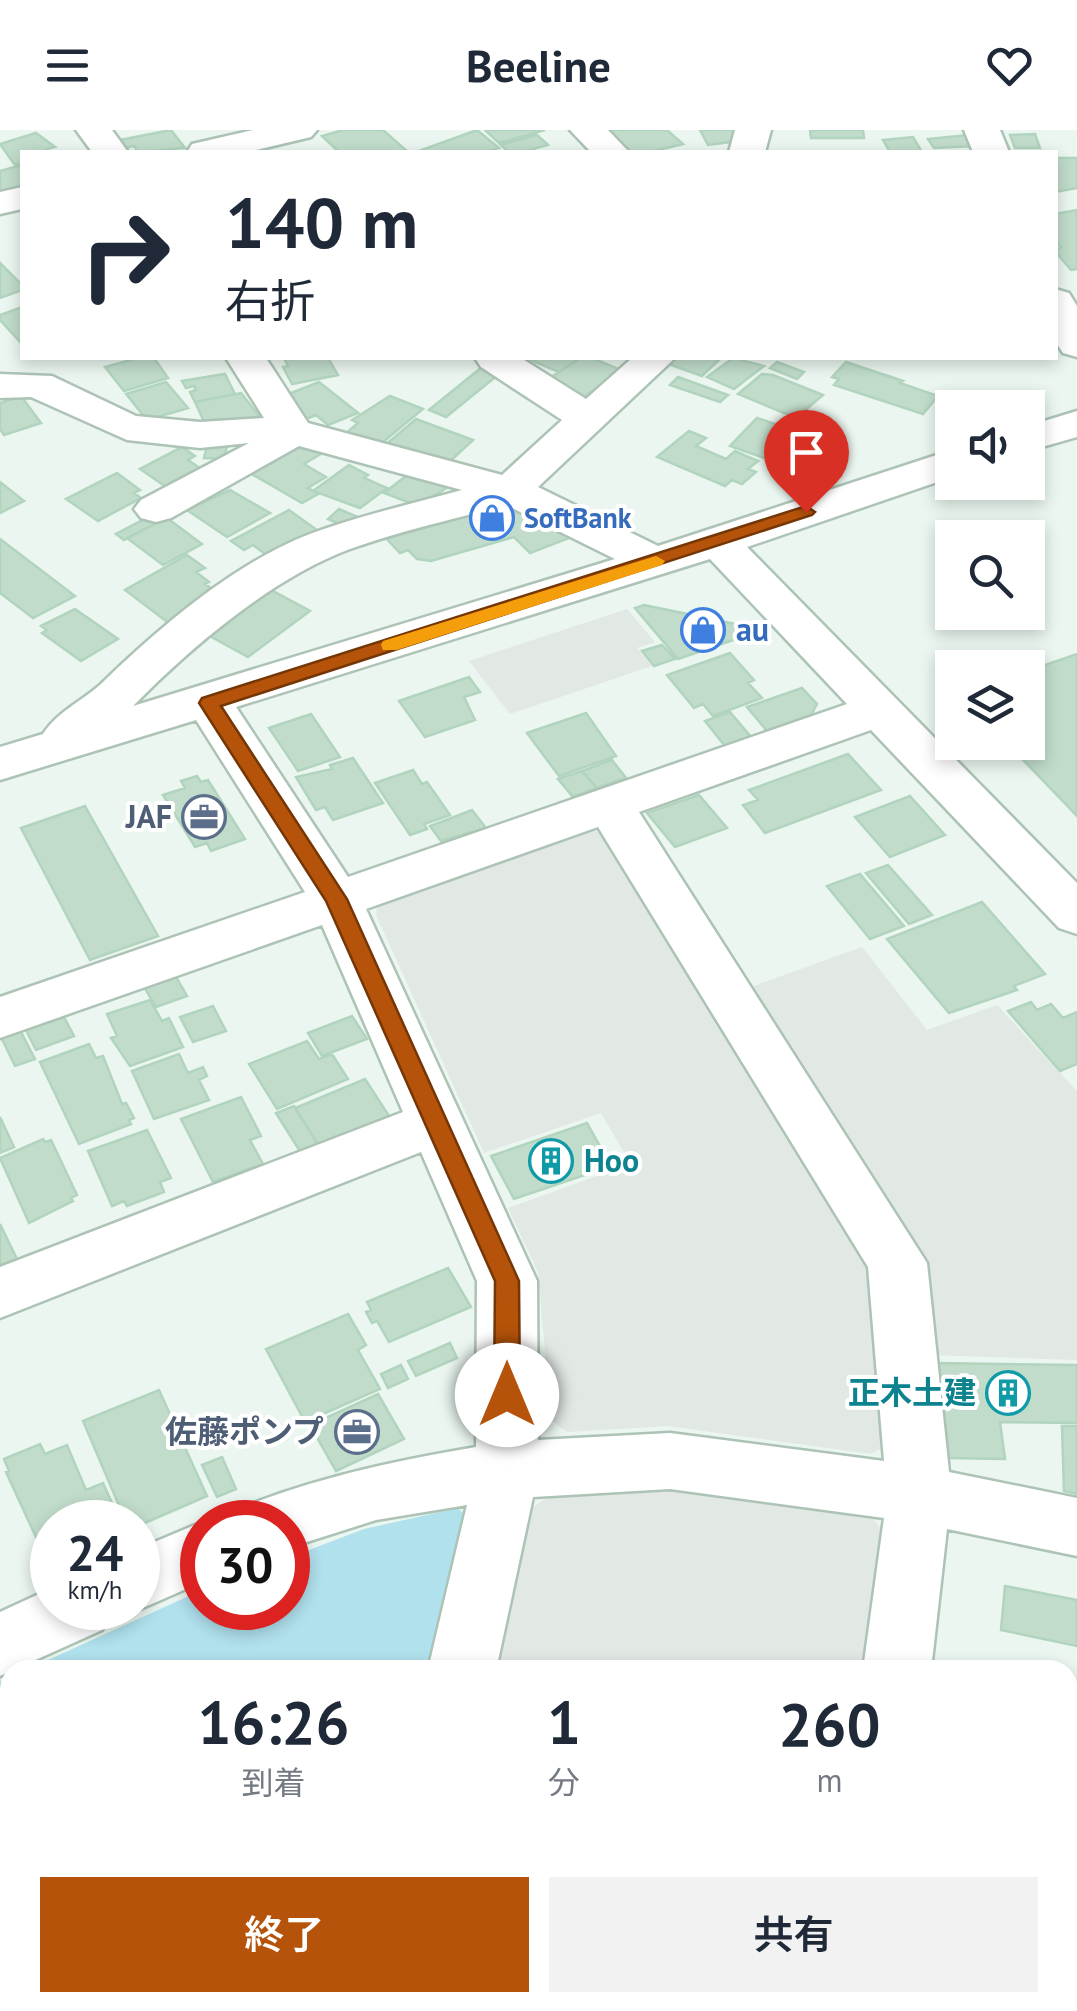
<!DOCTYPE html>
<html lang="ja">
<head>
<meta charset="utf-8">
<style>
  body { margin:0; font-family:"PT Sans","Noto Sans JP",sans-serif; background:#f2f2f3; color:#1f2937; height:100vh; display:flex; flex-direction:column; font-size:38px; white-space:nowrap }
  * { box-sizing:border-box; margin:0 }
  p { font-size:32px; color:#747a83 }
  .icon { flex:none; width:55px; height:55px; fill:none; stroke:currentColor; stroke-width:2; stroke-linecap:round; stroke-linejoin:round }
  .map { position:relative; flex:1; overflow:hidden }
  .side { position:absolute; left:0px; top:1530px; width:1078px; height:352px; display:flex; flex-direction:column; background:#fff; border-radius:30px 30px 0 0; box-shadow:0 5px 15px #0003 }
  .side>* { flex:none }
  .banner { position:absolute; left:20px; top:20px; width:1038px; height:210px; border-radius:0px; box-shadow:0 5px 15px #0003; background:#fff; color:#1f2937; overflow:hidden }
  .controls { position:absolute; left:935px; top:260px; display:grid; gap:20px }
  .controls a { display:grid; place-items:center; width:110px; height:110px; border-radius:0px; background:#fff; box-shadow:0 5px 15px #0003; font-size:50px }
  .speed { position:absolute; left:30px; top:1370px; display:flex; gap:20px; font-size:50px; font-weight:700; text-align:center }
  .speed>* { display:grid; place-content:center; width:130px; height:130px; border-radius:50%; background:#fff; box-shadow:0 5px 15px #0003; line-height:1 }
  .speed small { font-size:25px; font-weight:400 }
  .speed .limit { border:15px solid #d22; background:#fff; color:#111 }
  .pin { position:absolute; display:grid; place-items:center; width:85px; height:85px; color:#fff; margin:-102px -42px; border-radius:50% 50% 50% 0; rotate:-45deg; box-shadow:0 0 10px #0007 }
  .pin .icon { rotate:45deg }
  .me { position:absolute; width:110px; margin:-55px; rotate:0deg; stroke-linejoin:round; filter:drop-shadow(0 0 8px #0008) }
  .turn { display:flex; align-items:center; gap:35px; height:210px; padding:0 40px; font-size:45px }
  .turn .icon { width:130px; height:130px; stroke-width:2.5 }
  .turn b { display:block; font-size:70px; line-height:85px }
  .eta { display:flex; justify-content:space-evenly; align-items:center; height:170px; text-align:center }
  .eta b { font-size:60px; font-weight:600; line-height:70px }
  .button { display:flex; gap:20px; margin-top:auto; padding:20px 40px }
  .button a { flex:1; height:115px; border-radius:0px; background:#b45309; color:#fff; font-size:40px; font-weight:600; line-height:115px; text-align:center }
  .button a+a { background:#f2f2f3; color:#1f2937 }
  header { display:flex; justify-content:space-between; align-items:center; height:130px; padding:0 40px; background:#fff; font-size:45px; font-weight:600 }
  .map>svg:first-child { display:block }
  .green { fill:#b0e1ed }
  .parking { fill:#e2e8e4 }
  .building { fill:#c1dccb; stroke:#b1d4be; stroke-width:2.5 }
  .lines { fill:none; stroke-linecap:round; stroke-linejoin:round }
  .minor-casing { stroke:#acc3b5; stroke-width:5 }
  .minor { fill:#fff; fill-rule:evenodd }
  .route { fill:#b45309; stroke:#753606; stroke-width:2.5 }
  .slow { fill:#f59e0b }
  .labels { text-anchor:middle; stroke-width:8; stroke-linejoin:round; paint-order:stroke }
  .far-shop-label { font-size:28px; font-weight:bold; fill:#366cbe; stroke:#fff; text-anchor:start }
  .shop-label { font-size:32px; font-weight:bold; fill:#366cbe; stroke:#fff; text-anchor:start }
  .service-label { font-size:32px; font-weight:bold; fill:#4e5e75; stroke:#fff; text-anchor:end }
  .culture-label { font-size:32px; font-weight:bold; fill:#0d838f; stroke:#fff; text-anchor:start }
</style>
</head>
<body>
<header><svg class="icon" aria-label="menu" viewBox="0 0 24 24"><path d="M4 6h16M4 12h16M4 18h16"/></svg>Beeline<svg class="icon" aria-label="heart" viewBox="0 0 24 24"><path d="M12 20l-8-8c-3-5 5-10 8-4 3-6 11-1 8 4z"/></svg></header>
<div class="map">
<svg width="1077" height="1881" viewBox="0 0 1077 1881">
  <rect width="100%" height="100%" fill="#eaf6ef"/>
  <path class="green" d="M458,1378L474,1394L433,1540H26L202,1460V1478H288V1428L364,1399Z
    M10,1547V1720L0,1683V1552Z
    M51,1873H340L338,1881H53Z"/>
  <path class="parking" d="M627,479L655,512L637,518L652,536L510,584L469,531Z
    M582,698L607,704L871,1136L888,1315L871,1324L668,1296L567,1302L551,1290L538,1142L508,1078L631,1034L601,983L484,1023L376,785L378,771Z
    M862,817L927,900L997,875L1077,961V1230L932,1225L921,1129L751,857Z
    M679,1361L873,1389L888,1408L870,1540H487L526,1381L552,1365Z
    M406,1872L825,1873L824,1881H404Z"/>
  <path class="building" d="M171,0L185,18L138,22L134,16L120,19L115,11Z
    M343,0H383L408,22H339L322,6Z
    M477,0L499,18L484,22L419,21Z
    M485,0H545L499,13Z
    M607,0H667L683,14L650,22H631Z
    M700,0H733L739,11L708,15Z
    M810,0H863L864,8H811Z
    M36,3L55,17L47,19L50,22H22V33L15,35L0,14Z
    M1035,4L1040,18H1015L1010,5Z
    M537,5L548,15L522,22H509L501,15Z
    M968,5L975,16L934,18L928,9Z
    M913,7L922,22H890L883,10Z
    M1055,28H1077V58L1055,62Z
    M22,35V57L0,63V41Z
    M1077,80V139L1071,140L1055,121L1061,117L1055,110V84Z
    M0,133L22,155V160L0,168Z
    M22,177V214L0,190V185Z
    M138,228H154L168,248L124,261L105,237Z
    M284,228H328L338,245L292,254L283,237L288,236Z
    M526,228H580L559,242Z
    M580,228H592L621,240L576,273L550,248Z
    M665,228H721L702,246L660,231Z
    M733,228L764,236L734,259L707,247Z
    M777,232L804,242L797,249L770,238Z
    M846,232L903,251L900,253L938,266L923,284L834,255L839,249L832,247Z
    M482,237L499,244L446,287L429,280Z
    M225,244L235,264L195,272L190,262L196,260L194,256L186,258L182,251Z
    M762,244L773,245L823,265L796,288L738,264Z
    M678,247L728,265L720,272L670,255Z
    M166,252L188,278L147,290L126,264Z
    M319,252L358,283L328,295L316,285L301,291L281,267Z
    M962,262L1004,275L950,276Z
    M241,263L260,287L207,298L195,272Z
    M21,266L41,293L4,305L0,299V273Z
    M390,266L423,279L377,317L345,304L358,293L352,290Z
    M757,288L799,302L773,331L730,316Z
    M416,289L473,310L446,335L383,317Z
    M689,301L706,308L696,316L726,329L735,321L758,331L748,339L756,342L742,354L732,350L725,356L657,327Z
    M304,311L324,322L304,334L326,347L308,358L318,364L302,373L250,343Z
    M208,312H228L224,329L204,328Z
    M182,317L195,326L188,330L207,343L172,361L140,339Z
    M349,335L368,345L364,348L387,358L360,378L313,361Z
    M117,343L140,360L134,363L141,368L98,391L66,369Z
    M410,343L427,351L430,348L448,357L418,376L384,363Z
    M0,352L24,371L0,383Z
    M230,360L270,383L227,407L187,380Z
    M504,371L577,405L530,423L514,407L431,431L417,429L408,420L400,423L383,405Z
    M339,379L360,388L349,398L328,389Z
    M289,380L317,400L268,426L253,415L244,420L231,411Z
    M154,384L162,390L124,410L116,404Z
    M167,388L202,414L163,435L127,408Z
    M0,409L75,466L33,488L0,463Z
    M187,425L205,438L196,442L209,452L205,454L211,458L207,461L217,468L170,494L125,460Z
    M262,455L310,481L248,527L199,500Z
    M644,475L749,497L754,503L678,529L635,478Z
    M75,479L118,509L81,531L42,503L47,500L41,496Z
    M662,515L675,529L654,536L642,521Z
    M730,523L754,550L748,553L762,568L713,586L703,574L694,578L667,545Z
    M1077,524V686L1006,612H1028V541Z
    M469,547L480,562L464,567L475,590L425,607L399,571Z
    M802,558L817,574L811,585L767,601L747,577Z
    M730,582L751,607L725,616L705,591Z
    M586,583L616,626L559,646L527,603Z
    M311,584L340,627L298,641L269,598Z
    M848,624L881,660L765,703L743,675L758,670L749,660Z
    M353,628L383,673L333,690L325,677L316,680L296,647L332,639L330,635Z
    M612,630L626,648L597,658L582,641Z
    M413,640L422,654L427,652L450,685L424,694L427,699L410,705L375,653Z
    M582,641L597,658L573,667L558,649Z
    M197,646L201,652L208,650L245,709L211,721L207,713L195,717L163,665L185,658L181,651Z
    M699,665L727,698L675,717L647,683Z
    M910,666L945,705L890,727L855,687Z
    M85,676L158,806L90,830L21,698Z
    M472,680L486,698L441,711L430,696Z
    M888,735L932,785L909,794L866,743Z
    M860,744L904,796L870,809L827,756Z
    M982,772L1045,844L1014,856L1017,860L949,883L887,809Z
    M175,845L187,866L156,877L144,857Z
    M150,870L162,891L169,888L183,917L130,936L111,908L117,906L107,884Z
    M1031,872L1037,880L1051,874L1063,888L1077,882V934L1060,941L1008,881Z
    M213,876L226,901L193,912L180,887Z
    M352,886L367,909L322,926L308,903Z
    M64,887L74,906L36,920L26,900Z
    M20,900L35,929L15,936L1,907Z
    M307,911L319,929L332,924L348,949L277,979L249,934Z
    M89,914L96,928L103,926L122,974L126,973L134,988L129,990L131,994L79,1014L40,932Z
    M179,924L188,943L203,937L207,946L199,950L209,970L154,989L132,941Z
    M365,949L389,986L319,1016L295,978Z
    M241,967L261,1006L250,1010L263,1034L213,1052L181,989Z
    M294,976L319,1016L301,1023L276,983Z
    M0,987L14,1017L0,1023Z
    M587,993L611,1036L514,1069L491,1026Z
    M147,1000L171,1048L160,1052L164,1062L127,1076L124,1071L112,1076L88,1021Z
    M43,1009L45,1012L51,1010L77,1065L71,1068L73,1071L29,1093L0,1028Z
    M0,1094L17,1129L0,1136Z
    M448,1138L471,1177L389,1212L377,1191L372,1193L366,1182L371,1180L367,1172Z
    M348,1184L366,1215L358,1220L380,1259L305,1292L266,1219Z
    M450,1213L457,1228L416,1246L408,1231Z
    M935,1233L1077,1235V1293L1000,1292L1005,1329L946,1328Z
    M401,1235L408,1249L388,1258L381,1244Z
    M159,1260L207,1366L138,1396V1392H126L83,1291Z
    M378,1264L404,1309L336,1341L310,1295Z
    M1062,1296H1077V1364L1064,1361Z
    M40,1314L45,1324L67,1315L86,1360L103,1353L117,1384L96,1392H52V1411L40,1416L6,1342L9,1341L4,1329Z
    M222,1327L236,1359L217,1367L202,1335Z
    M1005,1456L1077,1470V1516L1001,1500Z
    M1068,1635L1077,1637V1676L1068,1674Z
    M1068,1796L1077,1798V1877L1056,1872H1068Z
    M258,1872H297L295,1881H255Z"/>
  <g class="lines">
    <g class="minor-casing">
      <path id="minor" d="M76,0H112L128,22H92Z
        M253,0H317L311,7L248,22H187L192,14Z
        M570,0H608L629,22H591Z
        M735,0H771L765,22H729Z
        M964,0H1000L1009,22H973Z
        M22,57V79L0,84V62Z
        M1055,159L1069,163L1077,176V227L1063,223L1055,211Z
        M226,228H266L308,293L502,345L562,290L481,237L475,228H521L586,269L632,228H675L538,357L658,416L952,320V347L747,417L1077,753V804L1059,798L871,600L639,682L927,1133L949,1342L1077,1368V1426L947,1399L931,1540H863L884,1388L670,1359L533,1367L496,1540H428L467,1375L376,1390L288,1418V1392H247L256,1372C328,1345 400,1330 476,1317L477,1151L421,1022L0,1188V1137L403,982L322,795L0,908V867L305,762L196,590L0,650V617L43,604C57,582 82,571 101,554C161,496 241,427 321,400C367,384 415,373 462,360L299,316L171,388L156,392L141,388L134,379L141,370L249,313L200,318L127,310L31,267L0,268V244L52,246L136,286L200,292L264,288ZM506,375L615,429L133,576C191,517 272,448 350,419C400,401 454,389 506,375ZM710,429L847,574L348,747L236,577ZM598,697L868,1137L884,1331L670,1303L538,1310L537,1151L366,779Z
        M1077,281V307L1028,321V296Z
        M202,1392V1452L138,1480L131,1478H138V1419Z
        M52,1458V1478H112L102,1500L0,1546V1482Z
        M0,1760L10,1764V1872H57L60,1881H0Z
        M337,1872H411L409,1881H335Z
        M818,1872H892L891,1881H817Z"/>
    </g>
    <use href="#minor" class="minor"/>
  </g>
  <path class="route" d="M806,376L815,382L812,385L221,576L347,769L519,1151L520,1265L516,1273L507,1276L498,1273L494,1265L495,1151L326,771L199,573L202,568Z"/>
  <path class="slow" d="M656,426L665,431L662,435L397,520H383L381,515L383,511Z"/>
  <defs>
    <g id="shop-ring" transform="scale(2.25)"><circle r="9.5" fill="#fff" stroke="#3f7fe0" stroke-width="1.5"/><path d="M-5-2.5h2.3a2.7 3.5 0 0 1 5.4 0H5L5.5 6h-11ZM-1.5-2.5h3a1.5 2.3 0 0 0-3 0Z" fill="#3f7fe0"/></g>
    <g id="office-ring" transform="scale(2.25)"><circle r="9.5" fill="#fff" stroke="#5c6f8a" stroke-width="1.5"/><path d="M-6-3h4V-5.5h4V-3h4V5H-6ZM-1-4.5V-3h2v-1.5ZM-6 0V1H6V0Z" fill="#5c6f8a"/></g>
    <g id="building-ring" transform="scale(2.25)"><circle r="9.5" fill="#fff" stroke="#0f9aa8" stroke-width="1.5"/><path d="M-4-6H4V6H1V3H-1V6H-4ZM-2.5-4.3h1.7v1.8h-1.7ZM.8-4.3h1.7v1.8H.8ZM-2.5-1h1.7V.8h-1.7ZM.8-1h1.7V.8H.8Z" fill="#0f9aa8"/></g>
  </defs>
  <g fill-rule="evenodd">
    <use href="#shop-ring" x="492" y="388"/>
    <use href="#shop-ring" x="703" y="500"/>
    <use href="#office-ring" x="204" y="687"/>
    <use href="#building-ring" x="551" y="1031"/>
    <use href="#building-ring" x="1008" y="1263"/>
    <use href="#office-ring" x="357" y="1302"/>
  </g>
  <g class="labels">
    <g class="far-shop-label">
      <text x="524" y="398">SoftBank</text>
    </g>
    <g class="shop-label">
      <text x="736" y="511">au</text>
    </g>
    <g class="service-label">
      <text x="172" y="698">JAF</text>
      <text x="324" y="1313">佐藤ポンプ</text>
    </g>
    <g class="culture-label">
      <text x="584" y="1042">Hoo</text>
      <text x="976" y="1274" text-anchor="end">正木土建</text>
    </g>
  </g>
</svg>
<div class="controls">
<a><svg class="icon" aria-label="sound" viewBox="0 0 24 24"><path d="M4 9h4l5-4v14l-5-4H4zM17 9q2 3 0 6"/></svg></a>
<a><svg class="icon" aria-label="search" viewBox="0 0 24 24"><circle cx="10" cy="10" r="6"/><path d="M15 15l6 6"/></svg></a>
<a><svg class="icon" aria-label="layers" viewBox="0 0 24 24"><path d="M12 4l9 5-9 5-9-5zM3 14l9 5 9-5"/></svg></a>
</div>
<div class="speed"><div>24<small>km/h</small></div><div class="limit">30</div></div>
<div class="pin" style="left:806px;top:382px;background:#d93025"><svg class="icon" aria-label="arrive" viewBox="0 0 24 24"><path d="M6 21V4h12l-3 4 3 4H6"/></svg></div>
<svg class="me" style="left:507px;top:1265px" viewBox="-20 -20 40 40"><circle r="19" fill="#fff"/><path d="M0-13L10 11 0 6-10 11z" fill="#b45309"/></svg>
<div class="banner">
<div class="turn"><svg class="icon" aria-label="right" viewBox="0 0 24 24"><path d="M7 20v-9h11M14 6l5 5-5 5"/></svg><div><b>140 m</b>右折</div></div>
</div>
<section class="side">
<div class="eta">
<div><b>16:26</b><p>到着</p></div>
<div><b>1</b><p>分</p></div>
<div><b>260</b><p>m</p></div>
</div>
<div class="button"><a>終了</a><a>共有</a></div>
</section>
</div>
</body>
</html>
